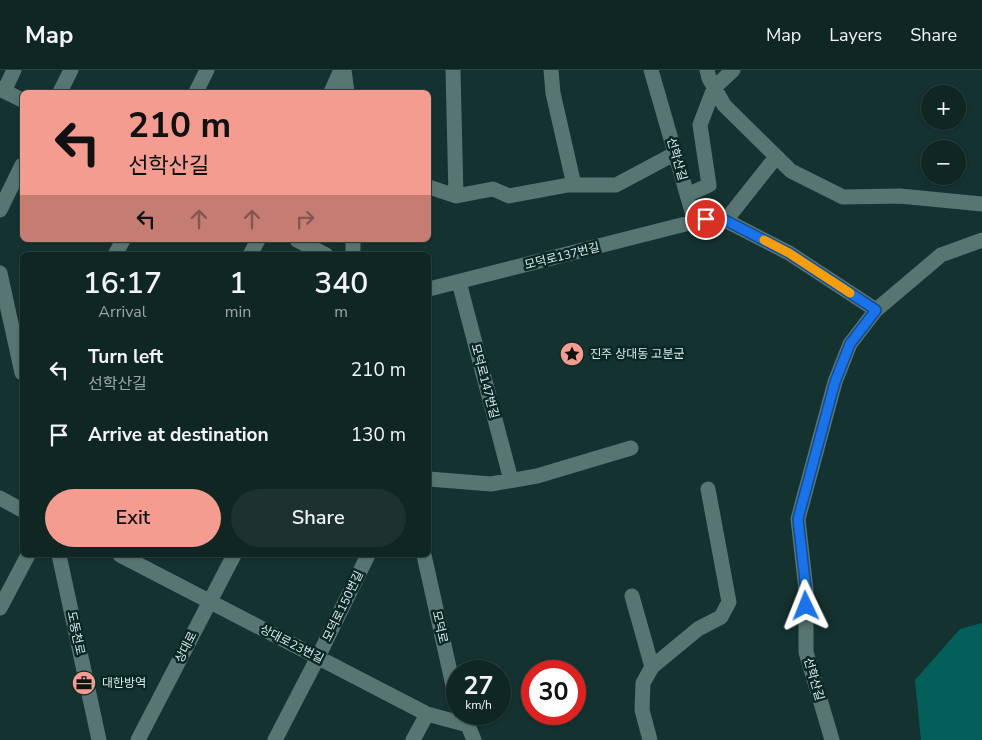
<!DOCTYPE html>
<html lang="en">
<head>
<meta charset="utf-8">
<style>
  body { margin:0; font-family:"Nunito Sans","Noto Sans KR",sans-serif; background:#1d3230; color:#f1f3f6; height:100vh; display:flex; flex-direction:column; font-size:19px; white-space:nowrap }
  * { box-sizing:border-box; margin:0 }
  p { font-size:16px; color:#9ba5a6 }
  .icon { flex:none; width:28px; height:28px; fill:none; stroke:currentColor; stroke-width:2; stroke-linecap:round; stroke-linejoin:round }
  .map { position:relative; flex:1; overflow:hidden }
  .drawer { position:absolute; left:20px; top:182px; width:411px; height:305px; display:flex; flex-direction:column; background:#0f2623; border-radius:8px; box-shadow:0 1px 4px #0004,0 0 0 1px #2f4341 }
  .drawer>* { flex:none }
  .guide { position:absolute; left:20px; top:20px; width:411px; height:152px; border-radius:8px; box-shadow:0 1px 4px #0004,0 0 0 1px #2f4341; background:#f59c90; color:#111; overflow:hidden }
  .tools { position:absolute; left:921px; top:15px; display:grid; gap:10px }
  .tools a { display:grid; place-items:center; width:45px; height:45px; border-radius:50%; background:#0f2623; box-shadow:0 1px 4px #0004,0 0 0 1px #2f4341; font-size:25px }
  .speed { position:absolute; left:446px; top:590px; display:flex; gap:10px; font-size:25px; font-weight:700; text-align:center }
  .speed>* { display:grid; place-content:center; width:65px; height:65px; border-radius:50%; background:#0f2623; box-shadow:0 1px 4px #0004,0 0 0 1px #2f4341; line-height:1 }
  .speed small { font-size:12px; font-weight:400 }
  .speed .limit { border:8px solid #d22; background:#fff; color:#111 }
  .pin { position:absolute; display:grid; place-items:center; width:42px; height:42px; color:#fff; margin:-21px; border:2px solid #fff; border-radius:50%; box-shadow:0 1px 5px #0007 }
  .me { position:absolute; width:55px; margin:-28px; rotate:358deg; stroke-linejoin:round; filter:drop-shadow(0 0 4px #0008) }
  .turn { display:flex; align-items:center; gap:18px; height:105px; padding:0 25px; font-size:22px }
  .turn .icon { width:65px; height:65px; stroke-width:2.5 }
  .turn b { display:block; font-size:35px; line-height:42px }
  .lanes { display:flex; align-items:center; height:48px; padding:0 25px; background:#0003; justify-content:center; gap:25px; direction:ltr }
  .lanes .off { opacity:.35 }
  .eta { display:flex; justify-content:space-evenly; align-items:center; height:85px; text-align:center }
  .eta b { font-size:30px; font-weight:600; line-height:35px }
  .action { display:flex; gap:10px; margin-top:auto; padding:10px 25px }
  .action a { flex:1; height:58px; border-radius:30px; background:#f59c90; color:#111; font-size:20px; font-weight:600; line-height:58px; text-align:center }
  .action a+a { background:#1d3230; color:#f1f3f6 }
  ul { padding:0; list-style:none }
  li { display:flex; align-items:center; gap:15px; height:65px; padding:0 25px }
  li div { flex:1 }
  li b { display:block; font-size:19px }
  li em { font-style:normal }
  header { display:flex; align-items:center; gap:30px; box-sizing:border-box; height:70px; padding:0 25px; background:#0f2623; border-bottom:1px solid #2f4341 }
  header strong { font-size:24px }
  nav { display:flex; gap:28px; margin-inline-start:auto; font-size:18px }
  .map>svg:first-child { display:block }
  .green { fill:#045e59 }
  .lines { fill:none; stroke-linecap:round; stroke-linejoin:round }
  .minor { stroke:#577672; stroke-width:15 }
  .route-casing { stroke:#114b97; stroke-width:12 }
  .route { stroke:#1a73e8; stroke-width:9 }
  .slow { stroke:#f59e0b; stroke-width:9 }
  .labels { text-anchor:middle; stroke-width:5; stroke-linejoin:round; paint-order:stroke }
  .street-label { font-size:12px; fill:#dcedeb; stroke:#092825 }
  .poi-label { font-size:12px; fill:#dcedeb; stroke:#092825; text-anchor:start }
</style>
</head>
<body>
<header>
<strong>Map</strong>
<nav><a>Map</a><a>Layers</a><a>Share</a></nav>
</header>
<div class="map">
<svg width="982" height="670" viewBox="0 0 982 670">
  <rect width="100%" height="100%" fill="#14322f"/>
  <path class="green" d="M982,553V670H921L915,610L960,559Z"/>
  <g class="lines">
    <path class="minor" d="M344,0L347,22
      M453,0L456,126
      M551,0L553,23L574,115
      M651,0L695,152
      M707,0L709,8L724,35L791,101L843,127L900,126L982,134
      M0,19L22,30
      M4,21L14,0
      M60,22L71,0
      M196,22L207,0
      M331,22L341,0
      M429,117L456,126L493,119L509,126L568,115H616L676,83
      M687,125L709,115L700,55L714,18L733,0
      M0,140L22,95
      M726,150L776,87
      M297,170L326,185
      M353,170V185
      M115,185L123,170
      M250,185L258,170
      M0,203L22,303
      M459,212L511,410
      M429,219L717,146L789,183L876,240L850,274L835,312L798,449L806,520V582L832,670
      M876,240L941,185L982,170
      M429,409L491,414L537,406L631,378
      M0,428L22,440
      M59,485L99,670
      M120,485L427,644L468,655
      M424,485L454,620L458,629
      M632,526L652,597L643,613L642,640L650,670
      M0,538L28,485
      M652,597L698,559L721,547L729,532L708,419
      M464,646L474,670
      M138,670L234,485
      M275,670L318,587L368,485
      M413,670L427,644"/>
  </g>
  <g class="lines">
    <g class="route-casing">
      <path id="route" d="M706,149L717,146L789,183L876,240L850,274L835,312L798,449L806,520V536"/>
    </g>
    <use href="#route" class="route"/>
    <path class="slow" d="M764,170L789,183L850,223"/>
  </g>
  <defs>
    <g id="sight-disc" transform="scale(1.25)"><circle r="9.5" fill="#f59c90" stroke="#092825"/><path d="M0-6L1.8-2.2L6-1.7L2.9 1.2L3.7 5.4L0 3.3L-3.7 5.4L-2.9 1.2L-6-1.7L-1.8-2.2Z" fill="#111"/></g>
    <g id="office-disc" transform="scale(1.25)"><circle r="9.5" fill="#f59c90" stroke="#092825"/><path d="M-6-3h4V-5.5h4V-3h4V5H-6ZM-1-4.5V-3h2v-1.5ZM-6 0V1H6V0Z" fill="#111"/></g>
  </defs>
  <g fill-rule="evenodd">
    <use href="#sight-disc" x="572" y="284"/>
    <use href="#office-disc" x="84" y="613"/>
  </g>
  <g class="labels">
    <g class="street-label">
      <text transform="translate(677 89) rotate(74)" y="4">선학산길</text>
      <text transform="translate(562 186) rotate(-14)" y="4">모덕로137번길</text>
      <text transform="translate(485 311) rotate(75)" y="4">모덕로147번길</text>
      <text transform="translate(343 536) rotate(-64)" y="4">모덕로150번길</text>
      <text transform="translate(440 557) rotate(77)" y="4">모덕로</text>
      <text transform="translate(76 563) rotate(78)" y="4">도동천로</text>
      <text transform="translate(292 574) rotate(27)" y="4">상대로23번길</text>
      <text transform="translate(186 577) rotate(-63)" y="4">상대로</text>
      <text transform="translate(814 609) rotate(74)" y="4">선학산길</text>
    </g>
    <g class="poi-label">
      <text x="590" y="288">진주 상대동 고분군</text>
      <text x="102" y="617">대한방역</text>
    </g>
  </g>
</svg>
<div class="tools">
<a>+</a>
<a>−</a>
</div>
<div class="speed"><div>27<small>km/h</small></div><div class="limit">30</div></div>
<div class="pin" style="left:706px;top:149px;background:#d93025"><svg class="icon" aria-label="arrive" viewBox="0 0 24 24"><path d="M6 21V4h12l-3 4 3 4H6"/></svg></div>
<svg class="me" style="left:806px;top:536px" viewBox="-20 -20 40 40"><path d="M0-17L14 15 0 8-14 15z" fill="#1a73e8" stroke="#fff" stroke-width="4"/></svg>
<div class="guide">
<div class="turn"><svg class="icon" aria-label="left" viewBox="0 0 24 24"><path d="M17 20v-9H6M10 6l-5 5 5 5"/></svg><div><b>210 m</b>선학산길</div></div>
<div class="lanes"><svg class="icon" aria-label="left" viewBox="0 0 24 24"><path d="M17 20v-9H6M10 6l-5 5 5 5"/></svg><svg class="icon off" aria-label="ahead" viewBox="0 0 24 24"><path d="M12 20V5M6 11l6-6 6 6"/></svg><svg class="icon off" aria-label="ahead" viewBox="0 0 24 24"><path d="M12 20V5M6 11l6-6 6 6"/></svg><svg class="icon off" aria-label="right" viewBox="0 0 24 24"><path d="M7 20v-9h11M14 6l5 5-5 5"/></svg></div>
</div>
<section class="drawer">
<div class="eta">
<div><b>16:17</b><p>Arrival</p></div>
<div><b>1</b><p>min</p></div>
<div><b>340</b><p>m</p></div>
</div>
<ul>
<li><svg class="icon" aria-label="left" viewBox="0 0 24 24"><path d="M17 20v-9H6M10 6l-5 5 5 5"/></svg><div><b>Turn left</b><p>선학산길</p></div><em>210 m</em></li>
<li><svg class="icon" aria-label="arrive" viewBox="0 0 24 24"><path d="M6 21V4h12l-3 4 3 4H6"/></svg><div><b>Arrive at destination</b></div><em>130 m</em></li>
</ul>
<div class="action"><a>Exit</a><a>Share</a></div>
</section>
</div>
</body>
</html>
